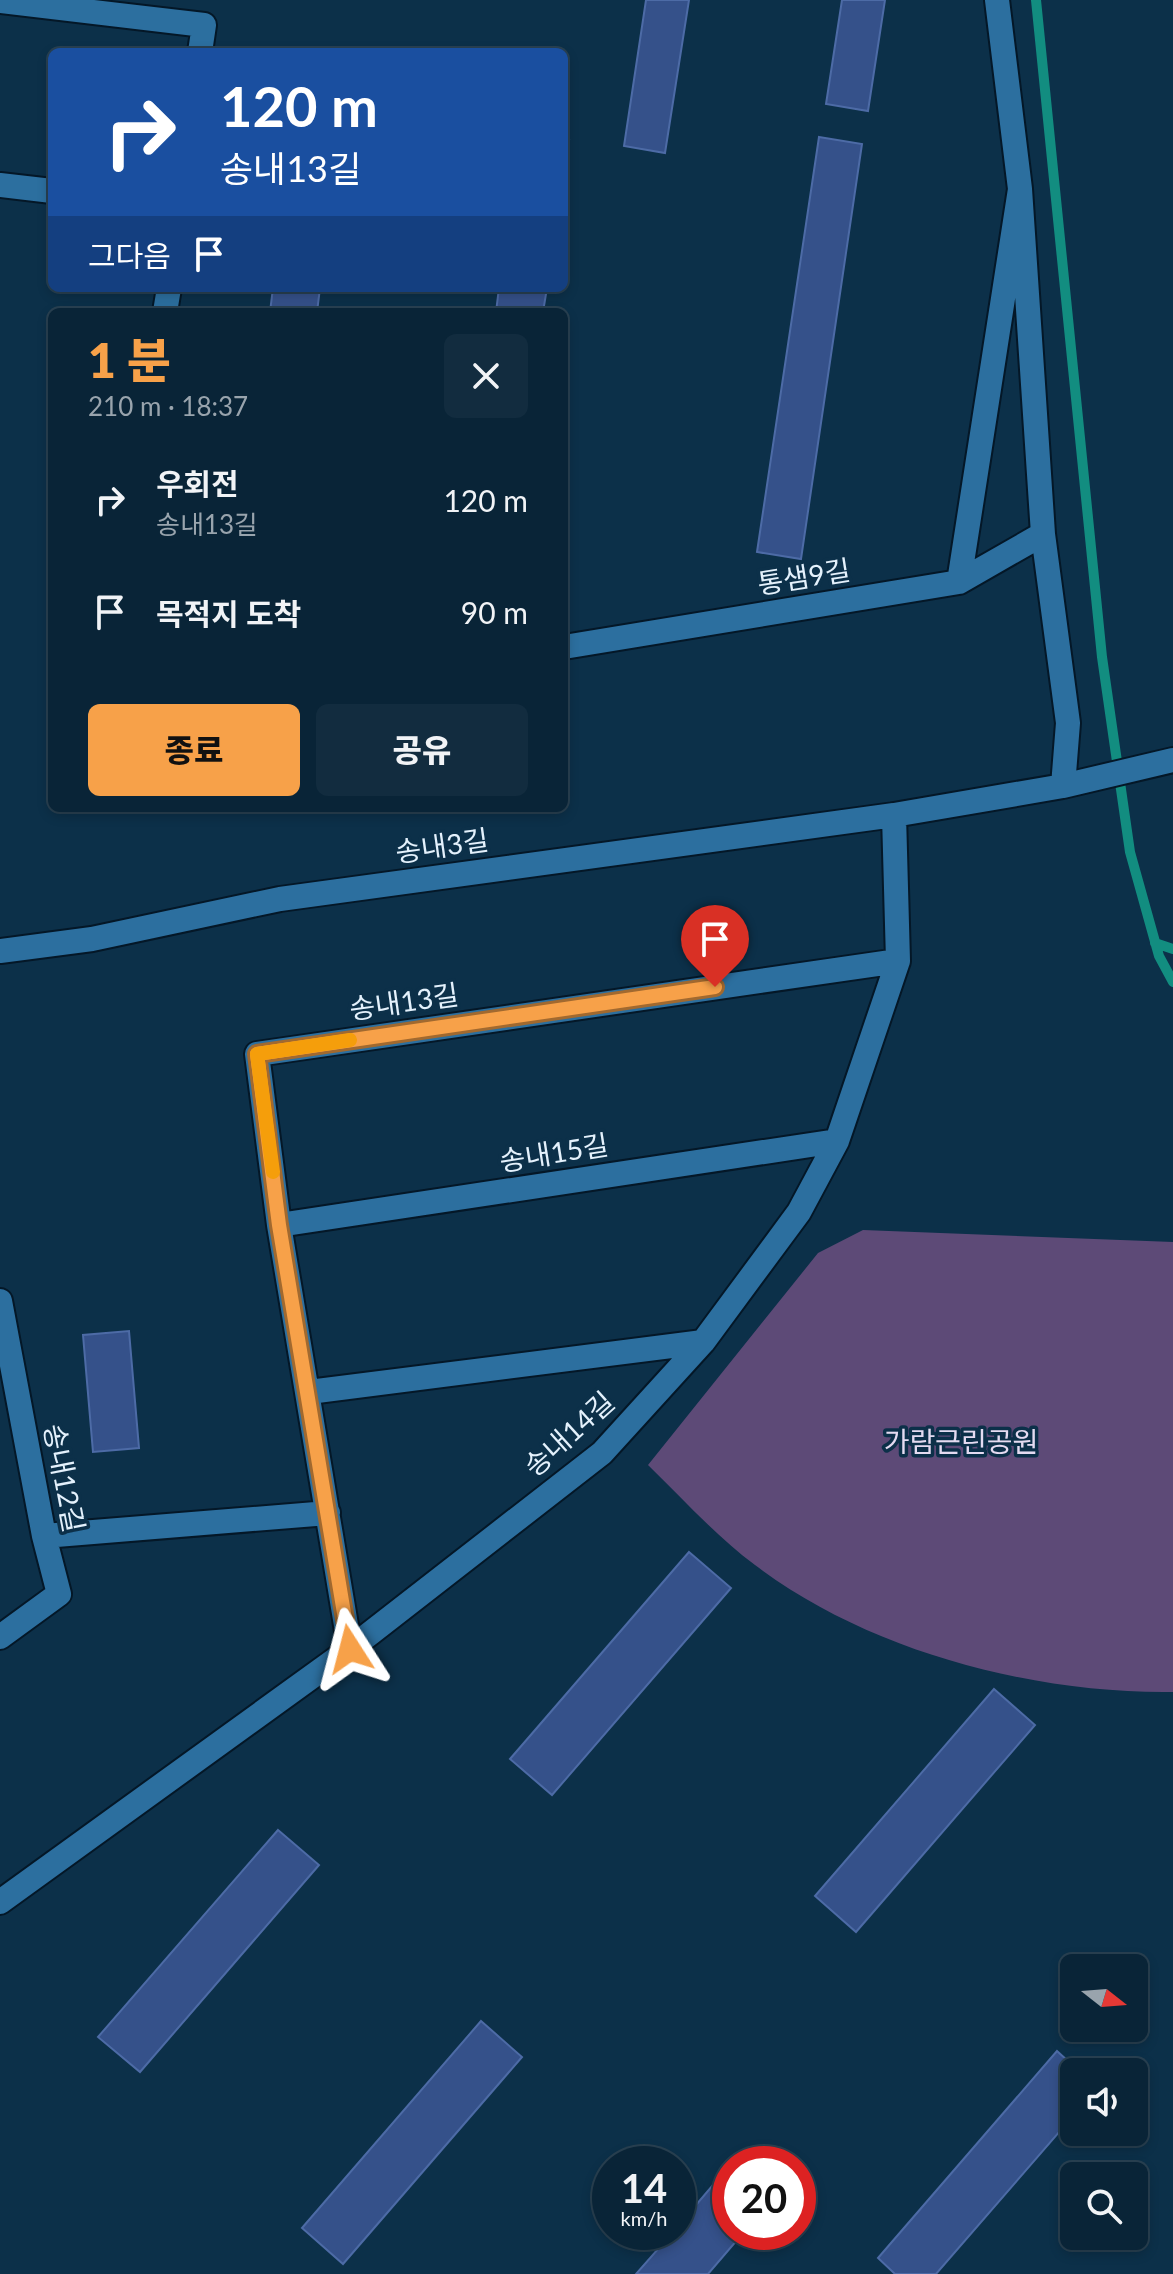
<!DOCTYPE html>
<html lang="ko">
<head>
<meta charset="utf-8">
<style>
  body { margin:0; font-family:Lato,"Noto Sans KR",sans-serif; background:#122c3f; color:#f1f3f6; height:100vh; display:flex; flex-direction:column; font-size:30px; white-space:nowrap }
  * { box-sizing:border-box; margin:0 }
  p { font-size:26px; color:#99a4ad }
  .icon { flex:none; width:44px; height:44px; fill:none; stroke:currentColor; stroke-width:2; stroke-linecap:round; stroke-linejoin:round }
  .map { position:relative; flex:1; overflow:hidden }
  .details { position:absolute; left:48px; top:308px; width:520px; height:504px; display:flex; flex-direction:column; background:#092437; border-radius:12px; box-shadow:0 4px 12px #0003,0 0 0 2px #294152 }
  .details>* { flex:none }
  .hud { position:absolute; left:48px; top:48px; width:520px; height:244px; border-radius:12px; box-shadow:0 4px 12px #0003,0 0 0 2px #294152; background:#1a4fa0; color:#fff; overflow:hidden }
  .needle { width:52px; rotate:107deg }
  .tools { position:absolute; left:1060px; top:1954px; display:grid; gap:16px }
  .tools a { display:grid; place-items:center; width:88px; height:88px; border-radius:12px; background:#092437; box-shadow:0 4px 12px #0003,0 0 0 2px #294152; font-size:40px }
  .speed { position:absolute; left:592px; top:2146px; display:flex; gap:16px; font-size:40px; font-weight:700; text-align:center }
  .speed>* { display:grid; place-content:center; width:104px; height:104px; border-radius:50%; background:#092437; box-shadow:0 4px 12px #0003,0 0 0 2px #294152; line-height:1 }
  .speed small { font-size:20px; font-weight:400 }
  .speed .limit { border:12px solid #d22; background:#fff; color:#111 }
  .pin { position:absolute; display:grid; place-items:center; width:68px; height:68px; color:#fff; margin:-82px -34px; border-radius:50% 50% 50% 0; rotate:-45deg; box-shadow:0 0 8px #0007 }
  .pin .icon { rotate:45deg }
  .me { position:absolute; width:88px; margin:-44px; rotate:351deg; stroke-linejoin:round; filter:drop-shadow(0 0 6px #0008) }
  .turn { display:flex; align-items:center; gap:28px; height:168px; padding:0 40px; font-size:36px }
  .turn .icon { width:104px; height:104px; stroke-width:2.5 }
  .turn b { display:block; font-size:56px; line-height:68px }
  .then { display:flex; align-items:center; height:76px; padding:0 40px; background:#0003; gap:16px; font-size:30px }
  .round { display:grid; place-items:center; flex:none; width:84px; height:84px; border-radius:12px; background:#122c3f }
  .head { display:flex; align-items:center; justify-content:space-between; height:136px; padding:0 40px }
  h1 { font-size:48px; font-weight:800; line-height:60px; color:#f7a149 }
  .button { display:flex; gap:16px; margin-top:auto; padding:16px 40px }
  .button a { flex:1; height:92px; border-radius:12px; background:#f7a149; color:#111; font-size:32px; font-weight:800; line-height:92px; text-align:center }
  .button a+a { background:#122c3f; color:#f1f3f6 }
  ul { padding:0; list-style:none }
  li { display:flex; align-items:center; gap:24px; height:112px; padding:0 40px }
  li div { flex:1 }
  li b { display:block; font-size:30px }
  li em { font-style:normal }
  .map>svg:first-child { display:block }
  .green { fill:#5d4a77 }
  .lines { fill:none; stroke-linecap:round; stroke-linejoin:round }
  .stream { stroke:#128d80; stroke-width:10 }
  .building { fill:#35518a; stroke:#4d6ba6; stroke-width:2 }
  .minor-casing { stroke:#041727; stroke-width:28 }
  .minor { stroke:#2c6f9f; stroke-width:24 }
  .route-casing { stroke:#a1692f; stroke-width:20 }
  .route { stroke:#f7a149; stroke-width:14 }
  .slow { stroke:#f59e0b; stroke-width:14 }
  .labels { text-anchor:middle; stroke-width:7; stroke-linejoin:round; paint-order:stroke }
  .street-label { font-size:28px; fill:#e4f1fc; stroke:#0c3049 }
  .park-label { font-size:28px; fill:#e4dbf1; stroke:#0c3049 }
</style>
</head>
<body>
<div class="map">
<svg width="1173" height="2274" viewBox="0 0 1173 2274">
  <rect width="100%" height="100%" fill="#0c3049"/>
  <path class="green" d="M863,1230L1173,1242V1692C1033,1694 868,1651 755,1565C716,1536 683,1499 648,1465L818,1253Z"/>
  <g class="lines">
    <path class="stream" d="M1036,0L1102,657L1130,852L1159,956L1173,982
      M1155,943L1173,949"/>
  </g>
  <path class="building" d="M646,0H689L665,153L624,146Z
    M842,0H885L868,111L826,104Z
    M819,137L862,144L801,559L757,552Z
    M564,140H569L564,175Z
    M273,288H320L317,312H270Z
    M499,288H547L543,312H496Z
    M129,1331L139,1448L93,1452L83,1335Z
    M689,1552L731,1588L552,1795L510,1759Z
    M994,1689L1035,1725L856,1932L815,1896Z
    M278,1830L319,1865L140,2072L98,2037Z
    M481,2021L522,2057L343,2264L302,2228Z
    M1057,2051L1080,2072H1074V2115L936,2274H895L878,2258Z
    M713,2185L730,2200V2232H744L708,2274H636L673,2232H678V2226Z"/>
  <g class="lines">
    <g class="minor-casing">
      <path id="minor" d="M0,1L204,25L200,52
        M0,185L52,191
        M165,312L169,288
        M959,582L1020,189L997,0
        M564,647L959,582L1043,534
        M1063,786L1173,760
        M0,951L92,939L280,899L894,815L1063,786L1068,723L1043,534L1020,189
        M279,1225L837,1141
        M0,1301L44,1536L59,1594L0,1637
        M309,1392L703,1342
        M44,1536L328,1513
        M350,1649L279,1225L257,1054L898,961
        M0,1902L350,1649L602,1453L703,1342L799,1212L837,1141L898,961L894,815"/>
    </g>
    <use href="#minor" class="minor"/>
  </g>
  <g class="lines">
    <g class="route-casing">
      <path id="route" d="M350,1649L279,1225L257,1054L715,987"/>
    </g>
    <use href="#route" class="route"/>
    <path class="slow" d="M273,1172L257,1054L350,1040"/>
  </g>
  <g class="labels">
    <g class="street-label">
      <text transform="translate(804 577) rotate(-9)" y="10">통샘9길</text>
      <text transform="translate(442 846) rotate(-8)" y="10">송내3길</text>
      <text transform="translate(404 1002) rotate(-8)" y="10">송내13길</text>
      <text transform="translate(554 1153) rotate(-9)" y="10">송내15길</text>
      <text transform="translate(569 1434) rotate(-42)" y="10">송내14길</text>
      <text transform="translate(64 1478) rotate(79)" y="10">송내12길</text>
    </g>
    <g class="park-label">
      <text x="961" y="1452">가람근린공원</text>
    </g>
  </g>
</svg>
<div class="tools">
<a><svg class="needle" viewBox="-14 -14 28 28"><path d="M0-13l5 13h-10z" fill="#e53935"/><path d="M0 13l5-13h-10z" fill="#99a4ad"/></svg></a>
<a><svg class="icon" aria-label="sound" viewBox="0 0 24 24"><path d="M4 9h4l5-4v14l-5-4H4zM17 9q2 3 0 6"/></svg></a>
<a><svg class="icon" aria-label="search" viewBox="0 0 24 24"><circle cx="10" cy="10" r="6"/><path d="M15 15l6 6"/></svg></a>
</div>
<div class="speed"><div>14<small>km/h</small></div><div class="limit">20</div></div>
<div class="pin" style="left:715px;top:987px;background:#d93025"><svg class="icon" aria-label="arrive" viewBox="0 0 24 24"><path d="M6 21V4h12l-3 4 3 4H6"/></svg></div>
<svg class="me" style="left:350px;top:1649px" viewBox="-20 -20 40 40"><path d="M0-17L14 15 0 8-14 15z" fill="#f7a149" stroke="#fff" stroke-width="4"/></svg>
<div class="hud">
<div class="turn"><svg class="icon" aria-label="right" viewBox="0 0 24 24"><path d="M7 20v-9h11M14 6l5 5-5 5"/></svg><div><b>120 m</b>송내13길</div></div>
<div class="then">그다음<svg class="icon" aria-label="arrive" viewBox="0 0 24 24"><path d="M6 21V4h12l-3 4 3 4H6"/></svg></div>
</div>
<section class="details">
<div class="head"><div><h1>1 분</h1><p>210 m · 18:37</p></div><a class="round"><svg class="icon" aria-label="close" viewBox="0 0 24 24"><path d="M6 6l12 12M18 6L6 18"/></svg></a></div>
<ul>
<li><svg class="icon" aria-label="right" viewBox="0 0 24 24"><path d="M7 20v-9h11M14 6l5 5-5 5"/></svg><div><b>우회전</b><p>송내13길</p></div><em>120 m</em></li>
<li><svg class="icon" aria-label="arrive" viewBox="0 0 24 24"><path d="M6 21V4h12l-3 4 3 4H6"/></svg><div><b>목적지 도착</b></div><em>90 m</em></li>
</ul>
<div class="button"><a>종료</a><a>공유</a></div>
</section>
</div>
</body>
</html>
